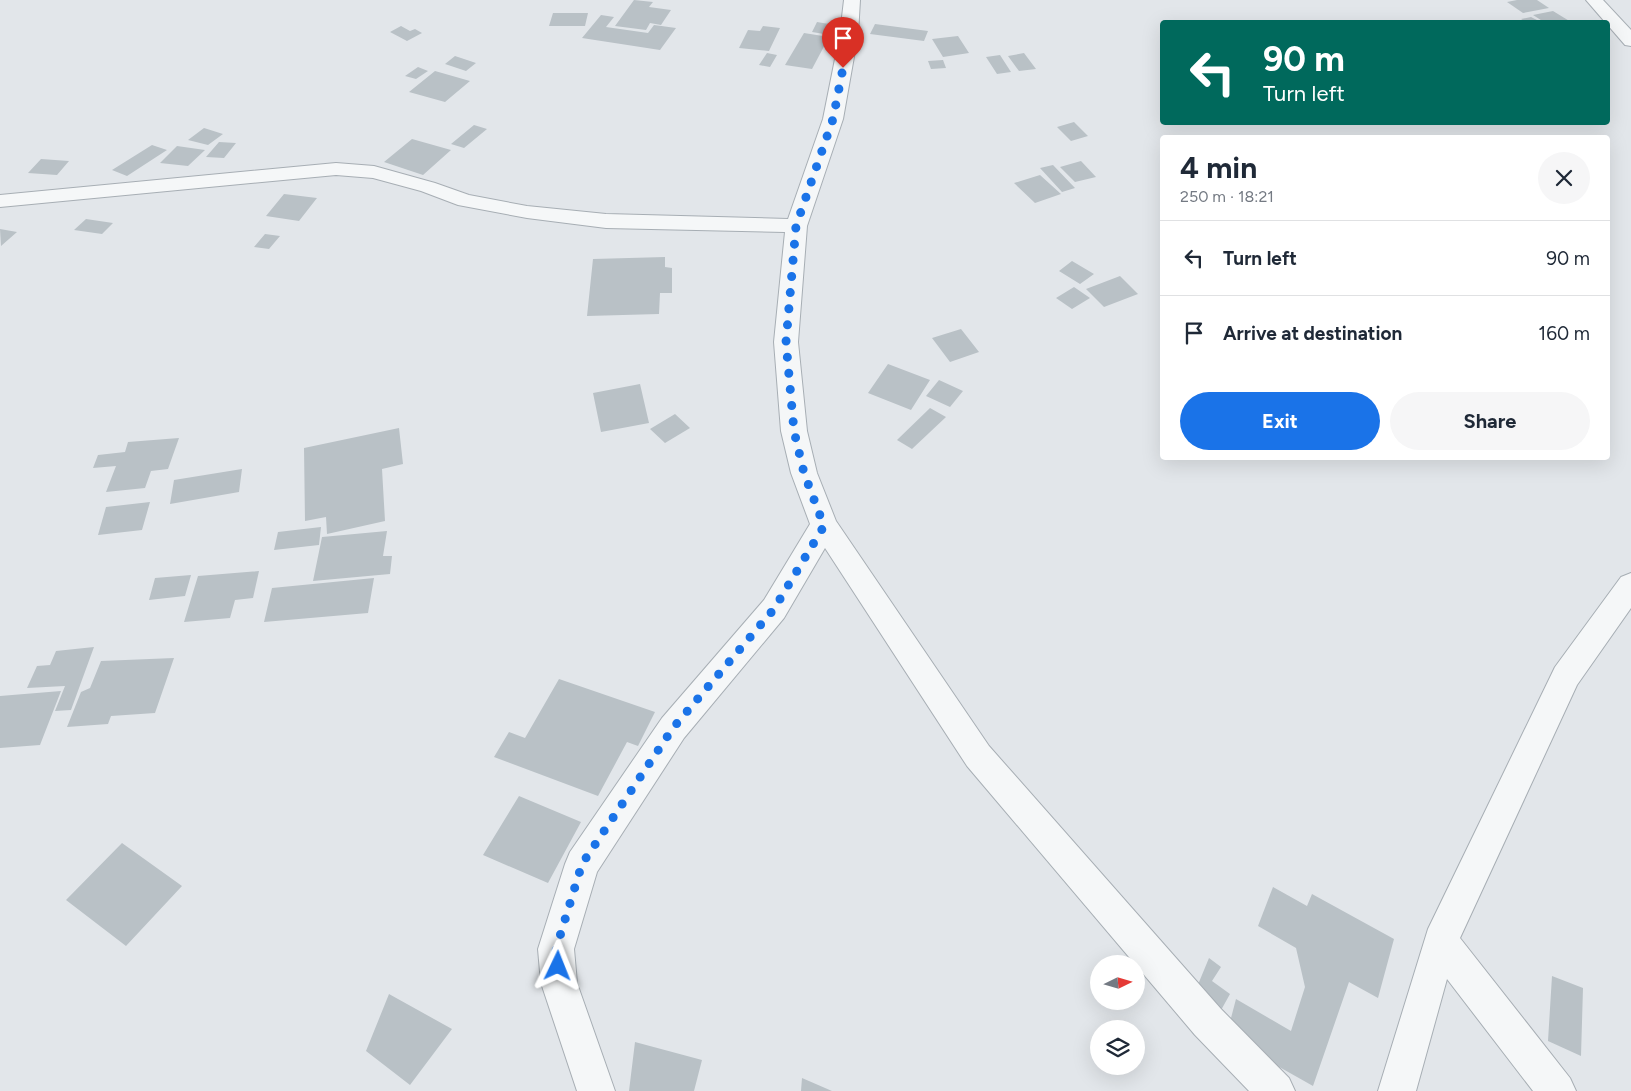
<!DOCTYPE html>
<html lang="en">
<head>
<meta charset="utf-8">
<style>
  body { margin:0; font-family:Figtree,sans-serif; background:#f6f6f7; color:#1f2937; height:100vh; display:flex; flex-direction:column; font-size:19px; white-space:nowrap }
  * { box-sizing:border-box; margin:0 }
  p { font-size:16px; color:#747a83 }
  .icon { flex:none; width:28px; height:28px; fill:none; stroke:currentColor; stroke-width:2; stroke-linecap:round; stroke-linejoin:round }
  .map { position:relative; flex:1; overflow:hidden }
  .side { position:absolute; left:1160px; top:135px; width:450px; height:325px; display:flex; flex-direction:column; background:#fff; border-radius:5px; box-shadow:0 5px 20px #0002 }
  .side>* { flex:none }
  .top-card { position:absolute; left:1160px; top:20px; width:450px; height:105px; border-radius:5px; box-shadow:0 5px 20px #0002; background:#00695c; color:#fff; overflow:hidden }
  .needle { width:32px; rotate:85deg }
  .buttons { position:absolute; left:1090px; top:955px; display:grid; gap:10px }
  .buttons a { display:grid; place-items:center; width:55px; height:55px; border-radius:50%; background:#fff; box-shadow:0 5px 20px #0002; font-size:25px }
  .pin { position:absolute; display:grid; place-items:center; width:42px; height:42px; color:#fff; margin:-51px -21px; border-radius:50% 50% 50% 0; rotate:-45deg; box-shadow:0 0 5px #0007 }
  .pin .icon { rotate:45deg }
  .me { position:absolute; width:55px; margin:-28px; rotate:2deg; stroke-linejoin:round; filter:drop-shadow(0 0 4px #0008) }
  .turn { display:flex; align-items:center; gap:18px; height:105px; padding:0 20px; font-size:22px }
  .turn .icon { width:65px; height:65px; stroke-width:2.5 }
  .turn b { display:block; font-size:35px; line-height:42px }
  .round { display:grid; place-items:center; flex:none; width:52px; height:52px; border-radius:26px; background:#f6f6f7 }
  .headline { display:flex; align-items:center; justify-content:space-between; height:85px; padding:0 20px }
  h1 { font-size:30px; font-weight:700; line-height:38px }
  .action { display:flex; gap:10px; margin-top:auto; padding:10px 20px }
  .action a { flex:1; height:58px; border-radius:30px; background:#1a73e8; color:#fff; font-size:20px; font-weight:700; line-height:58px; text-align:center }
  .action a+a { background:#f6f6f7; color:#1f2937 }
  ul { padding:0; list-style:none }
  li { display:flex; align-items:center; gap:15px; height:75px; padding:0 20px; border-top:1px solid #e0e1e3 }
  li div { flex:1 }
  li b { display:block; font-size:19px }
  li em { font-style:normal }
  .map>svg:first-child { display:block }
  .building { fill:#b9c1c6 }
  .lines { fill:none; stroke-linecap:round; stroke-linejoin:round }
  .minor-casing { stroke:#a7aeb4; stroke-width:2 }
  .minor { fill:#f5f7f8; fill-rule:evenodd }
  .route { stroke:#1a73e8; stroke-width:9; stroke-dasharray:0 16.2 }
</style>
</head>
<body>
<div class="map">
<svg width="1631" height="1091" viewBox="0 0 1631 1091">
  <rect width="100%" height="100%" fill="#e2e6ea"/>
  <path class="building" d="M634,0L653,2L649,7L671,10L661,25L650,23L646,30L615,26Z
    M1517,0H1537L1549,8L1523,13L1507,2Z
    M1553,11L1571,22H1544L1533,15Z
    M553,13H588L585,26H549Z
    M601,15L614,17L606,27L648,33L654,25L676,28L660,50L582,38Z
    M1531,17L1541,22H1526L1521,19Z
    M817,22L829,24L824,34L812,32Z
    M875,24L928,31L924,41L870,34Z
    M401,26L410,31L415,29L422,33L407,41L390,32Z
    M763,26L780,28L769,51L739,48L748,30L760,31Z
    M804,33L829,37L812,69L785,65Z
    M958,36L969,53L943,57L932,39Z
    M767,53L777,55L770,67L759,65Z
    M1024,53L1036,69L1019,71L1008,56Z
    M1000,55L1011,72L997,74L986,57Z
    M455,56L476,63L466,71L445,64Z
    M943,60L946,68L931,69L928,61Z
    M418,67L428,71L416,79L405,76Z
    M435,71L470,81L445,102L409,92Z
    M1074,122L1088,136L1071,141L1057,127Z
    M474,125L487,129L464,148L451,144Z
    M204,128L223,134L208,145L188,140Z
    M412,139L451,150L423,175L384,162Z
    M219,142L236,143L224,158L206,157Z
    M152,145L167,150L127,176L112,170Z
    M177,146L205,150L188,166L160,163Z
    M41,159L69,161L57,175L28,173Z
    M1081,161L1096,177L1075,182L1060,167Z
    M1053,165L1075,188L1062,192L1040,168Z
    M1040,175L1061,194L1035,203L1014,183Z
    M284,194L317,198L299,221L266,216Z
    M86,219L113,223L102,234L74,230Z
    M0,229L17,232L1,246Z
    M265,234L280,236L269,249L254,247Z
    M665,257V267L672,268V293H660L659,314L587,316L593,259Z
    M1072,261L1094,274L1080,284L1059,271Z
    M1120,276L1138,294L1104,307L1086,289Z
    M1074,287L1090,298L1072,309L1056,298Z
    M961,329L979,352L950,362L932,338Z
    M888,364L930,380L911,410L868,393Z
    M939,380L963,391L950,407L926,396Z
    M640,384L649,423L601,432L593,393Z
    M930,408L946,417L912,449L897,440Z
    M675,414L690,428L665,443L650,429Z
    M399,428L403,464L382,469L385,521L327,534L326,517L305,521L304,448Z
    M179,438L168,469L151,471L145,488L106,492L116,466L93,468L98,455L125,452L128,442Z
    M242,469L239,492L170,504L174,480Z
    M150,502L142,530L98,535L106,507Z
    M321,527L319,545L274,550L278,532Z
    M387,531L383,556H392L390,574L313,581L322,537Z
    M259,571L253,598L235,600L230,618L184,622L198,576Z
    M191,575L185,596L149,600L155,578Z
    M374,578L368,613L264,622L272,588Z
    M94,647L71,710L55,711L65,686L27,688L37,666L50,665L56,651Z
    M174,658L155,713L111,716L108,724L67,727L81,692L90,688L101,661Z
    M559,679L655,712L638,746L627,742L598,796L494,757L509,732L525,738Z
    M61,691L40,745L0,748V696Z
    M519,796L581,822L548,883L483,855Z
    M122,843L182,886L126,946L66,900Z
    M1273,887L1307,906L1312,894L1394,939L1378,998L1349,982L1313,1086L1226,1037L1236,999L1291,1031L1305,987L1296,948L1258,926Z
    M1209,958L1221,967L1212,981L1230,994L1215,1021L1192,999Z
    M1552,976L1583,988L1581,1056L1548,1041Z
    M389,994L452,1029L410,1085L366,1051Z
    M635,1042L702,1060L694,1091H629Z
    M802,1078L832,1091H801Z"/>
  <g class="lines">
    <g class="minor-casing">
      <path id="minor" d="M844,0H860L858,34L843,119L807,226L798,342L807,431L817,473L836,521L989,746L1221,1009L1289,1078L1295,1091H1249L1195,1035L967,766L825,548L784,618L684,738L597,872L574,949L577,983L615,1091H577L541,983L538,949L565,864L570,852L662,718L764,600L810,524L791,473L781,431L774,342L785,232L606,228L527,218L458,205L421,191L373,178L336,175L0,207V195L336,163L374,166L435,183L469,195L527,206L606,214L788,219L823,119L840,34Z
        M1586,0H1603L1631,30V46L1625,45Z
        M1631,573V608L1577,685L1460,938L1570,1078L1576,1091H1533L1447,979L1416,1091H1378L1428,929L1555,667L1621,577Z"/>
    </g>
    <use href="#minor" class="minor"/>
  </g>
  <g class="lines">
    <path class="route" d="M558,966L556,949L582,864L673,728L774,609L824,526L804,473L794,431L786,342L796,226L833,119L843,68"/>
  </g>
</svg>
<div class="buttons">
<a><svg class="needle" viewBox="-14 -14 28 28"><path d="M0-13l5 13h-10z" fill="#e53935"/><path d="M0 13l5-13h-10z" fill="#747a83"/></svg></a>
<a><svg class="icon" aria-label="layers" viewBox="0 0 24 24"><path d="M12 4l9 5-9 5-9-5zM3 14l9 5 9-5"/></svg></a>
</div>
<div class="pin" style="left:843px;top:68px;background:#d93025"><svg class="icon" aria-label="arrive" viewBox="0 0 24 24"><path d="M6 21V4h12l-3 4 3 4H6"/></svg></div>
<svg class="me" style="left:558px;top:966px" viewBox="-20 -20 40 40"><path d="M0-17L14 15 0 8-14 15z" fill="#1a73e8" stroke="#fff" stroke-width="4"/></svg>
<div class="top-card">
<div class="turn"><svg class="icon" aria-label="left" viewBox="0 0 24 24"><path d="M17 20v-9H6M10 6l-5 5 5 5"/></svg><div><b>90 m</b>Turn left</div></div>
</div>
<section class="side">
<div class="headline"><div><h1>4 min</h1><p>250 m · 18:21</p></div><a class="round"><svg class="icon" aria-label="close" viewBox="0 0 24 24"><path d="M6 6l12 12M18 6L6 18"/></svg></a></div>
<ul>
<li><svg class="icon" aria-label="left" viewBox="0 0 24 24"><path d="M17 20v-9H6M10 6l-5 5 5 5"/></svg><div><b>Turn left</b></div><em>90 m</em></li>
<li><svg class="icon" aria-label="arrive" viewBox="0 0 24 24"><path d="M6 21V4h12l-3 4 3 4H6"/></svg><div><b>Arrive at destination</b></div><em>160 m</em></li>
</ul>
<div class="action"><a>Exit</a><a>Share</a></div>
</section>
</div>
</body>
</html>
